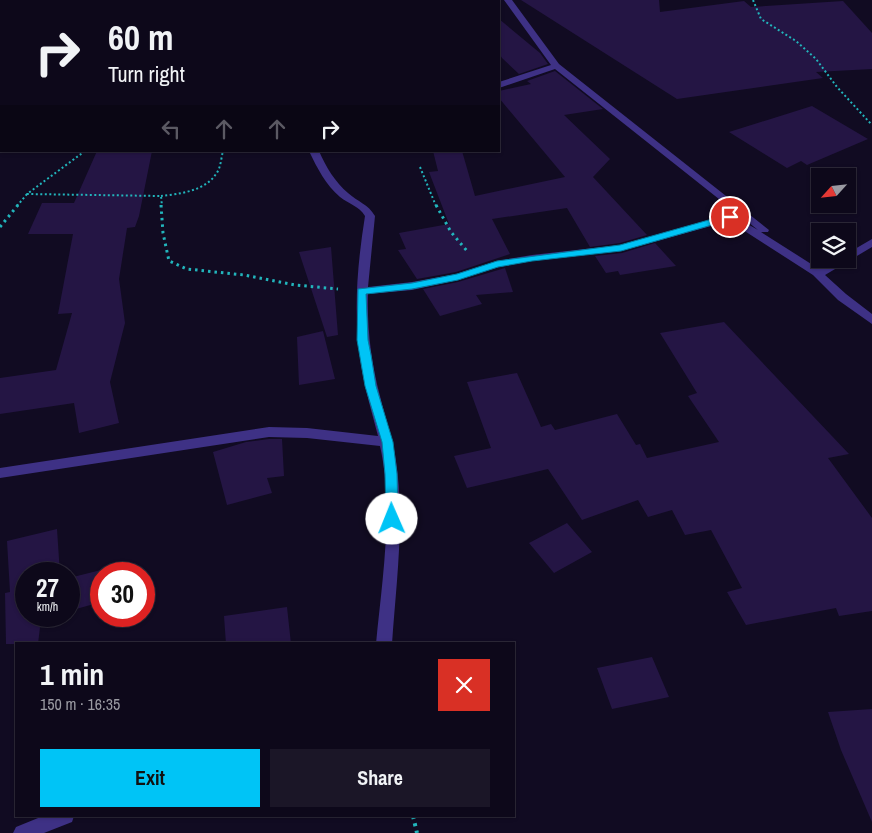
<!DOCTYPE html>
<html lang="en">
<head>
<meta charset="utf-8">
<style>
  body { margin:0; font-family:"Archivo Narrow",sans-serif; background:#1b1627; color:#f1f3f6; height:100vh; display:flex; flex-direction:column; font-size:19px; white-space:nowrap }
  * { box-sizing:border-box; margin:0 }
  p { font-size:16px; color:#9a9aa2 }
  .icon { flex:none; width:28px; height:28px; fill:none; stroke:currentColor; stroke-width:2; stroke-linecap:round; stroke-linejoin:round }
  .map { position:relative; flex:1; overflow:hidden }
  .drawer { position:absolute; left:15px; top:642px; width:500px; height:175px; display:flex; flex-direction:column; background:#0d081a; border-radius:0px; box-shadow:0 1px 4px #0004,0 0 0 1px #2d2939 }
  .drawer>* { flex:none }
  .top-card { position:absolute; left:0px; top:0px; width:500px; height:152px; box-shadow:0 1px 4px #0004,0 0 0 1px #2d2939; background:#0d081a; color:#f1f3f6; overflow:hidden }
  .needle { width:32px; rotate:243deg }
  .tools { position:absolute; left:811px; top:168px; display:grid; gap:10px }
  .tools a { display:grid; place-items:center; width:45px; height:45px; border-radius:0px; background:#0d081a; box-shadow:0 1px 4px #0004,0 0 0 1px #2d2939; font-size:25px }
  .speed { position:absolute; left:15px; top:562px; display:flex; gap:10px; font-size:25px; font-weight:700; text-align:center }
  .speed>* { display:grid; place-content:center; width:65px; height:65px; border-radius:50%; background:#0d081a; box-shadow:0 1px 4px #0004,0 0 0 1px #2d2939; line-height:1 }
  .speed small { font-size:12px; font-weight:400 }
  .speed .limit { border:8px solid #d22; background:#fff; color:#111 }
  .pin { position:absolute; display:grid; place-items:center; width:42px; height:42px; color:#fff; margin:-21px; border:2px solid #fff; border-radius:50%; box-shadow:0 1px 5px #0007 }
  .me { position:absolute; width:55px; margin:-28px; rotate:359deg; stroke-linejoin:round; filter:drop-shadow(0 0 4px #0008) }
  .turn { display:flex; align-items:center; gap:18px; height:105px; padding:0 25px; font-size:22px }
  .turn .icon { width:65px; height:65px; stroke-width:2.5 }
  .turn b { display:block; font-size:35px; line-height:42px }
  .lanes { display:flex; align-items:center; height:48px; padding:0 25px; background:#0003; justify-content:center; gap:25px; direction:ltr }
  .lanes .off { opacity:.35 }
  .round { display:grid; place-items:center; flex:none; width:52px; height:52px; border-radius:0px; background:#1b1627 }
  .summary { display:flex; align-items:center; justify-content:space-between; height:85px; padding:0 25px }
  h1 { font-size:30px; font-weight:700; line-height:38px }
  .action { display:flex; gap:10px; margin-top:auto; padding:10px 25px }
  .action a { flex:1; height:58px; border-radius:0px; background:#00c4f6; color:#111; font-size:20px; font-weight:700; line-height:58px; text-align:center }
  .action a+a { background:#1b1627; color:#f1f3f6 }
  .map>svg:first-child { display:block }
  .building { fill:#241544 }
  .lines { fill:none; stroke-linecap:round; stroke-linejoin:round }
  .path-far2 { stroke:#22b5bc; stroke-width:2; stroke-dasharray:2 2.5; stroke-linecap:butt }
  .path-far1 { stroke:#22b5bc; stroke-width:3; stroke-dasharray:2.5 4; stroke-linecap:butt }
  .path { stroke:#22b5bc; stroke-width:4; stroke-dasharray:3 4.5; stroke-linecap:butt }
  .minor { fill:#3e3185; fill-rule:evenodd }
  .route { fill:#00c4f6; stroke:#007fa0 }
</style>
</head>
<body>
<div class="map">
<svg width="872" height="833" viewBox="0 0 872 833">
  <rect width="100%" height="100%" fill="#110b22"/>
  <path class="building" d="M521,0H659L660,12L744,1L751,7L843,1L872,33V69L816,72L823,78L677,99Z
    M499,19L540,53L548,64L519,74L502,58L499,53Z
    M555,71L603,109L564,115L610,159L593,177L647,235L620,243L590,247L567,208L492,219L510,254L456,272L417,279L398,250L406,249L399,233L449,224L429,172L438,171L433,151H462L475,196L565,177L499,98V91L531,84L527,81Z
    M812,106L868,139L807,165L801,161L787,168L729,132Z
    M97,151H152L139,216L135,227L127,228L119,279L125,323L110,382L119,423L79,433L74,403L0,414V378L56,370L72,313L58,314L73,234H28L42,203H74Z
    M655,243L676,266L620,275L618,271L606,273L595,256L622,253Z
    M331,247L338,335L327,337L299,252Z
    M505,268L513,292L476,295L482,304L440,316L423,289L458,282Z
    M724,322L849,454L828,458L872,518V611L839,616L836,608L746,625L727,592L742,588L711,530L685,535L672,510L648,517L638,500L582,520L548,469L467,488L454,456L491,448L467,382L517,373L541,427L551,424L555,430L617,414L636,445L640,444L647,458L719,442L688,396L697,393L660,333Z
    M323,331L335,379L299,385L297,337Z
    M269,439H282L284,476L267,478L272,493L227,505L213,452L246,442Z
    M567,523L592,552L554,573L529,543Z
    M57,529L60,574H26V616H50L41,619L38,644H6L5,593L10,592L7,541Z
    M101,570V602L69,611V578Z
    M287,607L291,644H226L224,616Z
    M652,657L669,697L612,709L597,668Z
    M872,709V822L841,750L828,712Z"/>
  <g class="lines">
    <path class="path-far2" d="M753,0L761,19L796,41L816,59L837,87L872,125
      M85,151L27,194L161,196L162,206
      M420,167L436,206
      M161,196C179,194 205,191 216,174C221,168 221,158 223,151
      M17,206L27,194"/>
    <path class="path-far1" d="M161,205L163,233L169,261L187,269L244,275L295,285L338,289
      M436,205L451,232L467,251
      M0,227L18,205"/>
    <path class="path" d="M413,816L417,833"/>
    <path class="minor" d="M96,0H104V1H96Z
      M504,0H512L559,64L769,230L768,232H761L819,269L838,259H848V253L872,239V247L825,275L846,294L872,314V324L838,300L813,275L729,221L621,251L532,261L499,267L458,280L412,290L368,294C367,328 371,362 380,396C385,418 393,439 396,461C405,521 396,584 392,644H376C382,581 394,508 380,446L307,438L269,437L0,478V468L269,427L307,428L378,436C372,413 365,389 361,365C353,315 357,266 365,216C359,206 349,204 340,197C326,185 317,168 309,151H319C326,167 335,182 348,193C358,202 368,204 375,216L368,287L412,282L456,274L497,261L532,255L620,245L730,214L758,230L555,69L499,88V82L551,65Z
      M0,122H1V128H0Z
      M43,816H74L72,822L44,833H13L16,827Z"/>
  </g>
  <path class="route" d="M730,214L733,215V219L621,251L532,261L498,267L458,280L412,289L366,294L368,340L371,355L376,386L393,442L397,474L398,519L397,523H388L386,519L385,474L382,442L365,386L357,340L358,289L412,283L457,274L497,261L620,245Z"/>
</svg>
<div class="tools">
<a><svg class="needle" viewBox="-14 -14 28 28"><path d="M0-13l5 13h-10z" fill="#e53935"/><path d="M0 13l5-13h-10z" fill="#9a9aa2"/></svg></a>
<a><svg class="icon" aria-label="layers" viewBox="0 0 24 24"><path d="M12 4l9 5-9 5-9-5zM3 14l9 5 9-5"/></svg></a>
</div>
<div class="speed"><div>27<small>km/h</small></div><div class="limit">30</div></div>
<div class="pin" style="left:730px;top:217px;background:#d93025"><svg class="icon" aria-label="arrive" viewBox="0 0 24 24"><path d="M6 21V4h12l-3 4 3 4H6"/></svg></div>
<svg class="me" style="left:392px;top:519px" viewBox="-20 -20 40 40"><circle r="19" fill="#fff"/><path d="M0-13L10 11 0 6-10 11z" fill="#00c4f6"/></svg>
<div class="top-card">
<div class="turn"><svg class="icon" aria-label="right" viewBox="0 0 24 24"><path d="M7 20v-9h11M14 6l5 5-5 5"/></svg><div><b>60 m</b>Turn right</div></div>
<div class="lanes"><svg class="icon off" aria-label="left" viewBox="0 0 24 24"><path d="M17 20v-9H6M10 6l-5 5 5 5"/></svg><svg class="icon off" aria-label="ahead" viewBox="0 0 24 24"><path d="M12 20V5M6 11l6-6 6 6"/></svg><svg class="icon off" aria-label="ahead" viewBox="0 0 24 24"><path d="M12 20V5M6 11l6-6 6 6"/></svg><svg class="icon" aria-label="right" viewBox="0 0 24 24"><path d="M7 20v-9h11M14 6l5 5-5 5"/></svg></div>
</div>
<section class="drawer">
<div class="summary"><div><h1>1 min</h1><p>150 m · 16:35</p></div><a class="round" style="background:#d93025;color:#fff"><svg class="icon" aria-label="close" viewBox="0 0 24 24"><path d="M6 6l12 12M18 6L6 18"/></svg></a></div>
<div class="action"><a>Exit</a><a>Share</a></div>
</section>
</div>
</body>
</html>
